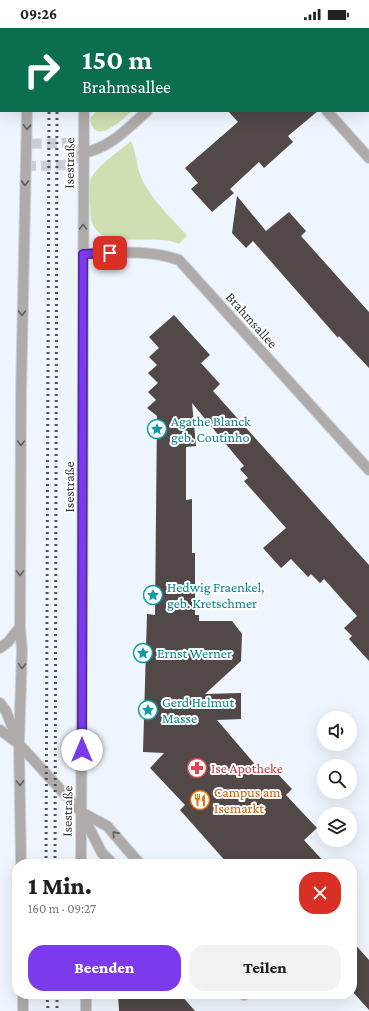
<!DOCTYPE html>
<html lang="de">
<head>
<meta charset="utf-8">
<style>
  body { margin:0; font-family:"Crimson Pro",serif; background:#f2f2f2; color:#202124; height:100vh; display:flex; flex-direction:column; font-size:15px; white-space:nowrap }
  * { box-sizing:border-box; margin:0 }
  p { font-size:13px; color:#757577 }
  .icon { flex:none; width:22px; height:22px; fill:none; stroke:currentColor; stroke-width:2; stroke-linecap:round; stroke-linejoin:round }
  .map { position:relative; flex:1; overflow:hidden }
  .sheet { position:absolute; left:12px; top:831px; width:345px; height:140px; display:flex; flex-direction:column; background:#fff; border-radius:16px; box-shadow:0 4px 16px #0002 }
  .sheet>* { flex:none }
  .guide { position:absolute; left:0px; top:0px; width:369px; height:84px; box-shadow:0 4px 16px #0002; background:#0b6e4f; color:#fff; overflow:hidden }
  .controls { position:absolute; left:317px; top:683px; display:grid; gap:8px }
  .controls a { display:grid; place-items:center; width:40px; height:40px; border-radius:50%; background:#fff; box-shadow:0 4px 16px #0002; font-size:20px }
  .pin { position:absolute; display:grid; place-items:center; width:34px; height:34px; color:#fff; margin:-17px; border-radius:8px; box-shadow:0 2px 6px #0006 }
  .me { position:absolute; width:44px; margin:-22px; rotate:0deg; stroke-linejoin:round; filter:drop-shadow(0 0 3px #0008) }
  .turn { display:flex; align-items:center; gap:14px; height:84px; padding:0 16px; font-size:18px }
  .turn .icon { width:52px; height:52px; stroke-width:2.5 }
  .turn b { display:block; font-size:28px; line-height:34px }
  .round { display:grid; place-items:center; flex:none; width:42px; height:42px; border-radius:16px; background:#f2f2f2 }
  .summary { display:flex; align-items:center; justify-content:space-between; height:68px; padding:0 16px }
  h1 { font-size:24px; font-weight:800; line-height:30px }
  .button { display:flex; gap:8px; margin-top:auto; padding:8px 16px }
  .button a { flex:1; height:46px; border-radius:16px; background:#7c3aed; color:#fff; font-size:16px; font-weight:800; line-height:46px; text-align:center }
  .button a+a { background:#f2f2f2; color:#202124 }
  .status { display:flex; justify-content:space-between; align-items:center; height:28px; padding:0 20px; background:#fff; direction:ltr }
  .status svg { height:11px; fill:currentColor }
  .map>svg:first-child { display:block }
  .green { fill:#cedfb1 }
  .building { fill:#514847 }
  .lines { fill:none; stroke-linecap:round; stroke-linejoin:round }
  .street-tunnel { stroke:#c9cfd5; stroke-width:10; stroke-dasharray:10 5; stroke-linecap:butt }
  .lane-casing { stroke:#ccd3d9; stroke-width:12 }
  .street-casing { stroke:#ccd3d9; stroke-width:12 }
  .lane { stroke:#afabaa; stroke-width:10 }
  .street { stroke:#afabaa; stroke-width:10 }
  .rail { stroke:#4f5355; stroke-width:3; stroke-dasharray:2 4; stroke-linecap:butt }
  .oneway { stroke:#5e5f60 }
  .route-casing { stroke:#51269a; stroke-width:10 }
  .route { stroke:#7c3aed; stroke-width:7 }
  .labels { text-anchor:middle; stroke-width:4; stroke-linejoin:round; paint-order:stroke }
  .street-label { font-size:14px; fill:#333638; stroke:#fff }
  .culture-label { font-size:14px; fill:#0d838f; stroke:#fff; text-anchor:start }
  .health-label { font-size:14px; fill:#be3a42; stroke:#fff; text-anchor:start }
  .food-label { font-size:14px; fill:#c56008; stroke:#fff; text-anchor:start }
</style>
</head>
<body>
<div class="status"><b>09:26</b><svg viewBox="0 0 49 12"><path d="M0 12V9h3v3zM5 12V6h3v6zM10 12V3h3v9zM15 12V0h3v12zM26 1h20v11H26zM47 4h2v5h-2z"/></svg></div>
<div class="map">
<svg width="369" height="983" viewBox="0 0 369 983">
  <rect width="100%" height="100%" fill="#eef5fc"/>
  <path class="green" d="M95,83H132C122,92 93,120 90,90L95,85Z
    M131,113C137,126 136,137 141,149C150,171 172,190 187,208L179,216C154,203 99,226 91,191C90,186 91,180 90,175C90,168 89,160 90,154C92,141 121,122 131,113Z"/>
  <path class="building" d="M228,83H318L288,108L293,114L264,140L259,134L230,161L234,165L212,184L191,161L198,155L185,140L238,94Z
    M237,168L266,203L289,184L306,203L301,208L369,284V340L339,308L338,310L253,213L246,220L232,205Z
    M174,287L210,327L201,335L220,356L213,363L369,537V633L349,611L352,608L344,600L357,588L324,551L320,555L311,546L308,549L291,531L281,540L263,520L286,500L244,453L248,450L240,441L244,438L192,375L196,418L186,419V472L192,471V525H195V587H199V593H232L242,606L241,633L205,666L241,665V691L217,692L259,741L263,740L269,746L274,742L292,761L286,767L317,800L304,812L326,836H228L180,782L185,777L150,740L164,725L143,724L147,586L155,587L157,388L147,380L156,372L148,364L158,355L148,345L157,337L149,329L159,320L149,309Z
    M352,913L369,932V982L352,963Z
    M118,966H180L195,983H119Z"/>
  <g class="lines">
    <path class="street-tunnel" d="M26,138L67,137L83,125L66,115L26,116"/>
    <g class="lane-casing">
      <path id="lane" d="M254,0L255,1
        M327,83L369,130"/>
    </g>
    <g class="street-casing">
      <path id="street" d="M102,0V1
        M30,1V0
        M85,1V0
        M230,1L231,0
        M83,125C110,120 127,101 147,83
        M83,226C115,225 149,221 179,232L369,442
        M0,620L8,614L20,599
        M0,675L6,683L17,711
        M0,702L19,716L81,784L102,825L113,836
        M81,784L107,798L140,836
        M21,836L19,716L22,622L20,599L21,367L27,83
        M81,836L84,83
        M23,966V983
        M86,966V983
        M243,966L244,967"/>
    </g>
    <use href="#lane" class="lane"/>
    <use href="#street" class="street"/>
    <path class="rail" d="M50,1V0
      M58,1V0
      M46,836L49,83
      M55,836L57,83
      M47,966L48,983
      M57,966V983"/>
  </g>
  <defs><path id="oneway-chevron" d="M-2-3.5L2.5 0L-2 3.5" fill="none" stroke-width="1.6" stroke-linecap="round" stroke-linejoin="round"/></defs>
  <g class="oneway">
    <use href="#oneway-chevron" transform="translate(27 99) rotate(92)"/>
    <use href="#oneway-chevron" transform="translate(25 155) rotate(91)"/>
    <use href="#oneway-chevron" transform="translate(83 199) rotate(-91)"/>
    <use href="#oneway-chevron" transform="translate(22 285) rotate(91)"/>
    <use href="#oneway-chevron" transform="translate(21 415) rotate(90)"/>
    <use href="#oneway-chevron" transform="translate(20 545) rotate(90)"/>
    <use href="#oneway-chevron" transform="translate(22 638) rotate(92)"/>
    <use href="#oneway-chevron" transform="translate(20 755) rotate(89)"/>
    <use href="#oneway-chevron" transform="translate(115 806) rotate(-132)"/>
  </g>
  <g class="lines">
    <g class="route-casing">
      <path id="route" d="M82,722L83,226L110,225"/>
    </g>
    <use href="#route" class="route"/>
  </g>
  <defs>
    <g id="sight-ring" transform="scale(1)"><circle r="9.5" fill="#fff" stroke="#0f9aa8" stroke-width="1.5"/><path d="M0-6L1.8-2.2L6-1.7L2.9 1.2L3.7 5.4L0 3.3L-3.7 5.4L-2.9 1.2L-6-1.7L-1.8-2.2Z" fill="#0f9aa8"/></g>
    <g id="pharmacy-ring" transform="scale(1)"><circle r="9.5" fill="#fff" stroke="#e0444e" stroke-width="1.5"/><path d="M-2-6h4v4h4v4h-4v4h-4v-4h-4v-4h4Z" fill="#e0444e"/></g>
    <g id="restaurant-ring" transform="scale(1)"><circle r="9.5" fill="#fff" stroke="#e8710a" stroke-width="1.5"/><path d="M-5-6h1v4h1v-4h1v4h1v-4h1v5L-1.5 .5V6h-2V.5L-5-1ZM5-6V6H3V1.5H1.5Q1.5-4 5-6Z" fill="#e8710a"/></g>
  </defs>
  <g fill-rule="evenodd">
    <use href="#sight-ring" x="157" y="401"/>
    <use href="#sight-ring" x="153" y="567"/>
    <use href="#sight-ring" x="143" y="625"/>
    <use href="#sight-ring" x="148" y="682"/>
    <use href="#pharmacy-ring" x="197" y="740"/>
    <use href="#restaurant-ring" x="200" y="772"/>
  </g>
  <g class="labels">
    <g class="street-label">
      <text transform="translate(69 135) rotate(-89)" y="5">Isestraße</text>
      <text transform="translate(252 292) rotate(48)" y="5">Brahmsallee</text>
      <text transform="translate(69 459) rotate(-90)" y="5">Isestraße</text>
      <text transform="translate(67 783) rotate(-89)" y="5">Isestraße</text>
    </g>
    <g class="culture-label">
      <text x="171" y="398">Agathe Blanck<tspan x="171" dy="16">geb. Coutinho</tspan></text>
      <text x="167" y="564">Hedwig Fraenkel,<tspan x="167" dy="16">geb. Kretschmer</tspan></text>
      <text x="157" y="630">Ernst Werner</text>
      <text x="162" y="679">Gerd Helmut<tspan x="162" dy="16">Masse</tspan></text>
    </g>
    <g class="health-label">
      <text x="211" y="745">Ise Apotheke</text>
    </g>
    <g class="food-label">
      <text x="214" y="769">Campus am<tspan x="214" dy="16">Isemarkt</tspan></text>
    </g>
  </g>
</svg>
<div class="controls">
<a><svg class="icon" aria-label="sound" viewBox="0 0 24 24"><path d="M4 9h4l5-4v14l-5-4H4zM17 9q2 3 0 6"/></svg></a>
<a><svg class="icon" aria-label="search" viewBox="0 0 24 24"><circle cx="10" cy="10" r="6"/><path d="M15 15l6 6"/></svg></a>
<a><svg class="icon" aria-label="layers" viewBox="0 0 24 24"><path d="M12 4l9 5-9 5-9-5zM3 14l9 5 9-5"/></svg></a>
</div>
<div class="pin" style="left:110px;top:225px;background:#d93025"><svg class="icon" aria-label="arrive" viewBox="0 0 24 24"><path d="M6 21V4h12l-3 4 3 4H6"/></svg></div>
<svg class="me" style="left:82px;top:722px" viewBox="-20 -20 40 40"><circle r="19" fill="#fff"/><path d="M0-13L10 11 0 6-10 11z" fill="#7c3aed"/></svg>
<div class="guide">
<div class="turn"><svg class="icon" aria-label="right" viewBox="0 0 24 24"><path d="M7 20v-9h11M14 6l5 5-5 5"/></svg><div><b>150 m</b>Brahmsallee</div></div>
</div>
<section class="sheet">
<div class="summary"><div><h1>1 Min.</h1><p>160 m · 09:27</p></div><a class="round" style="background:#d93025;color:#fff"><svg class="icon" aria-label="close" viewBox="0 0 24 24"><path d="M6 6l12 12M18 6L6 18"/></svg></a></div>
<div class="button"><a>Beenden</a><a>Teilen</a></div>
</section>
</div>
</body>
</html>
